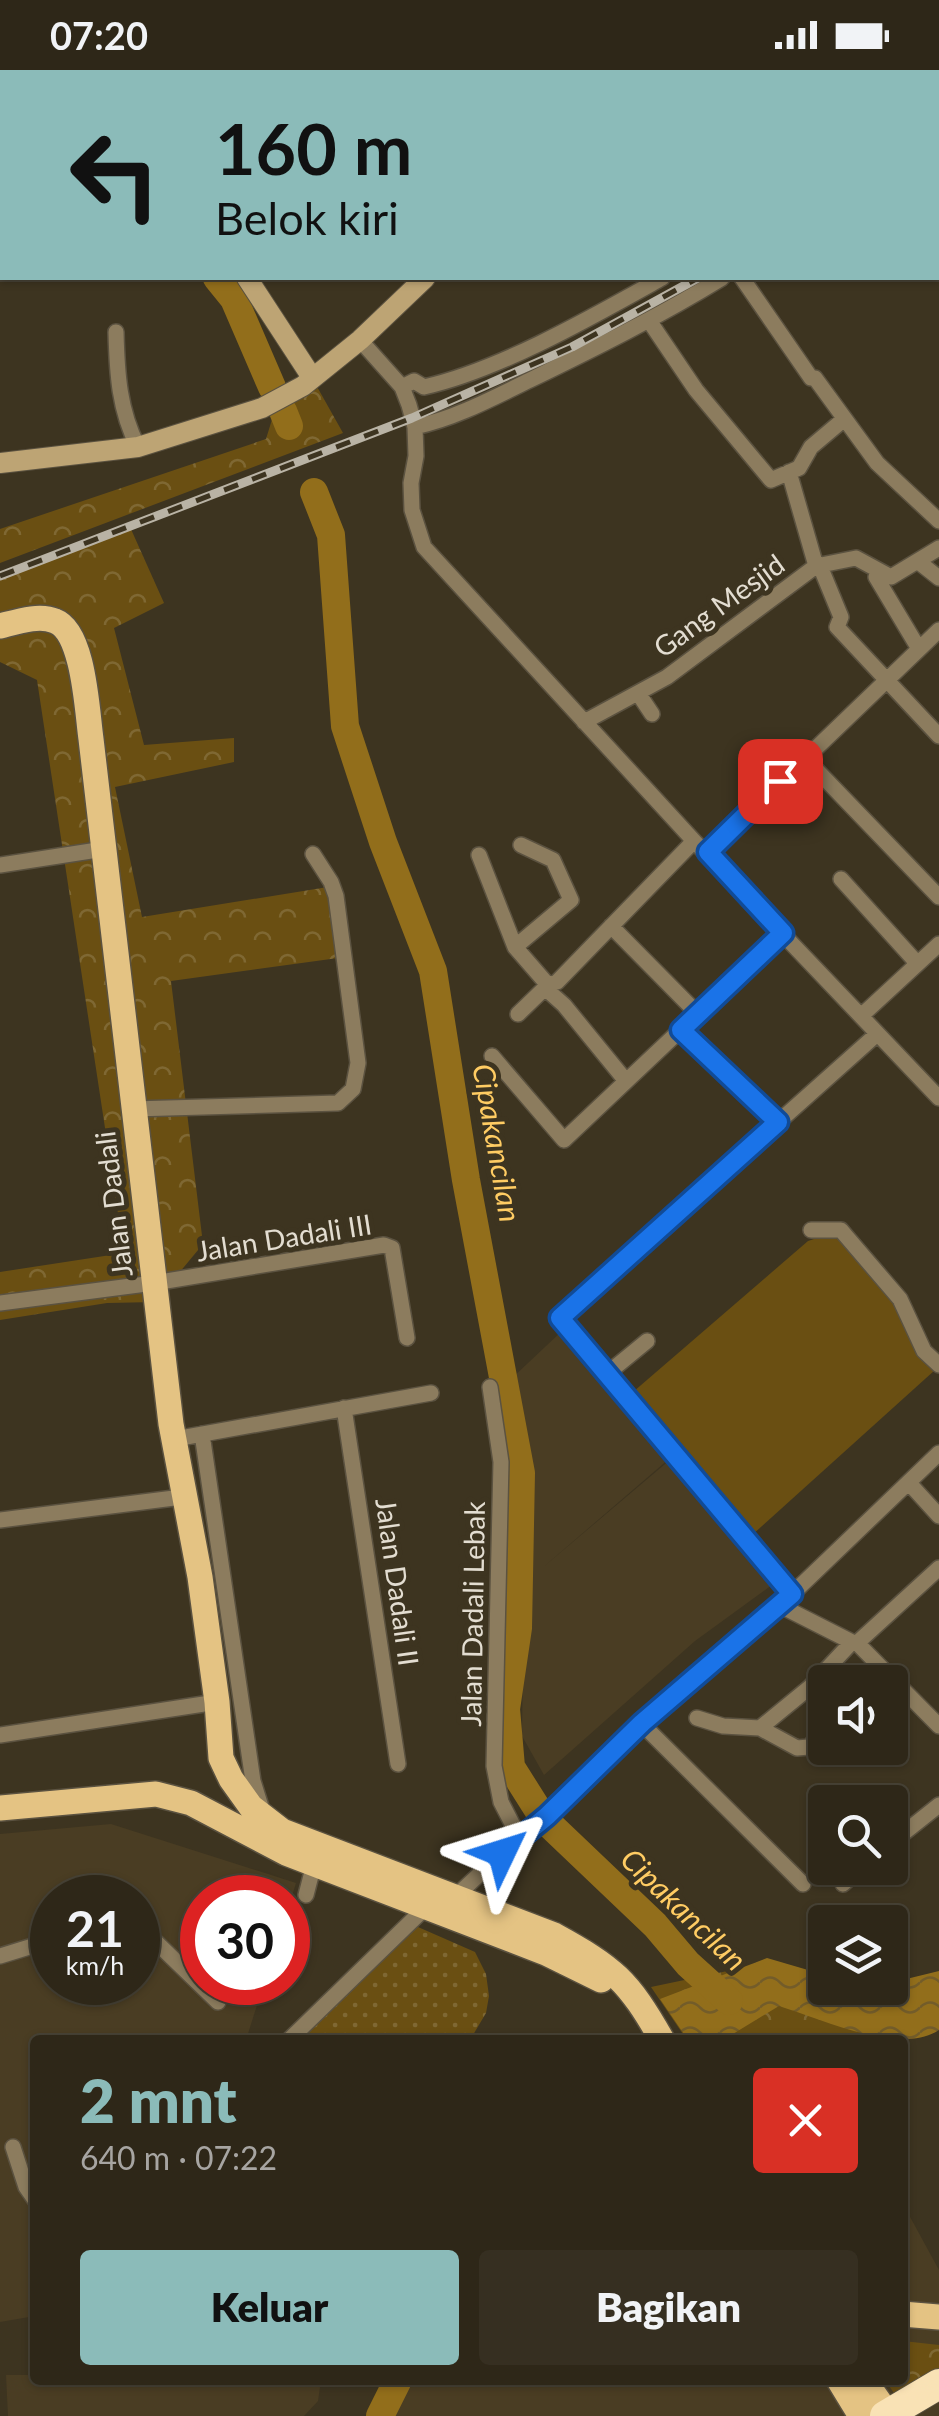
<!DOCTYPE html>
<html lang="id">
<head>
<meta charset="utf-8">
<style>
  body { margin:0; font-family:Lato,sans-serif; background:#362f21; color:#f1f3f6; height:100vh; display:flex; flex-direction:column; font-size:38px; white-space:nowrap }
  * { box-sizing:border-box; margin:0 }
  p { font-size:32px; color:#a7a5a2 }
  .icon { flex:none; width:55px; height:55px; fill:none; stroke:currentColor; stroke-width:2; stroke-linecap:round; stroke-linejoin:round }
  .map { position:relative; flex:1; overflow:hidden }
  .panel { position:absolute; left:30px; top:1965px; width:878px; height:350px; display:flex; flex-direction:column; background:#2e2718; border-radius:10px; box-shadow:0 2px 8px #0004,0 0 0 2px #494437 }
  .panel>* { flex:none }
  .banner { position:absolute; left:0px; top:0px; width:940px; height:210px; box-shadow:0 2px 8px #0004,0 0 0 2px #494437; background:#8bbbb9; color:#111; overflow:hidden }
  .tools { position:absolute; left:808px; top:1595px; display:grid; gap:20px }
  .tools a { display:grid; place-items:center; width:100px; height:100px; border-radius:10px; background:#2e2718; box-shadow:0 2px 8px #0004,0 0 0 2px #494437; font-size:50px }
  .speed { position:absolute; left:30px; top:1805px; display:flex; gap:20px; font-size:50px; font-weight:700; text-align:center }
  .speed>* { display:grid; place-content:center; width:130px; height:130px; border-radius:50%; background:#2e2718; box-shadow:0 2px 8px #0004,0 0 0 2px #494437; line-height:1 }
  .speed small { font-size:25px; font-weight:400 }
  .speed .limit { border:15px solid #d22; background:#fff; color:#111 }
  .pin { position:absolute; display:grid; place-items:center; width:85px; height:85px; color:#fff; margin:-42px; border-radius:20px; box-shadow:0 5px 15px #0006 }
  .me { position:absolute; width:110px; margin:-55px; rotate:49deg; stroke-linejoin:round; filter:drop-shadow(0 0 8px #0008) }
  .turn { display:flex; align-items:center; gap:35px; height:210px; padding:0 50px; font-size:45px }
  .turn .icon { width:130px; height:130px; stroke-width:2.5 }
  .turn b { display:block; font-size:70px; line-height:85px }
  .round { display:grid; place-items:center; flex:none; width:105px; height:105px; border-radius:10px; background:#362f21 }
  .head { display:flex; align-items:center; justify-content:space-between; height:170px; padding:0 50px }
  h1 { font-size:60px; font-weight:800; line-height:75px; color:#8bbbb9 }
  .button { display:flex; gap:20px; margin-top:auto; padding:20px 50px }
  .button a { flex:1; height:115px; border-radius:10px; background:#8bbbb9; color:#111; font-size:40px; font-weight:800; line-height:115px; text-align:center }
  .button a+a { background:#362f21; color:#f1f3f6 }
  .status { display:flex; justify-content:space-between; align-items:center; height:70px; padding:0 50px; background:#2e2718; direction:ltr }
  .status svg { height:28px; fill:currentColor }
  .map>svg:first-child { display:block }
  .built { fill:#4a3d23; fill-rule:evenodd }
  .grass { fill:url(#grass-dots) }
  .forest { fill:url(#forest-crowns) }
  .pitch { fill:#6a4f12 }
  .water { fill:url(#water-waves) }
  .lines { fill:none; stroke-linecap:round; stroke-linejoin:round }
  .stream { stroke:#926e1b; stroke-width:5 }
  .river { stroke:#926e1b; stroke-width:28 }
  .street-casing { stroke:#5b5240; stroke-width:18 }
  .secondary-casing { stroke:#5b5240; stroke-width:22 }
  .primary-casing { stroke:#5b5240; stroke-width:28 }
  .highway-casing { stroke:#5b5240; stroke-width:32 }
  .street { stroke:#8c7c5e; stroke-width:15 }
  .secondary { stroke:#bda474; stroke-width:20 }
  .primary { stroke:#e4c383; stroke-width:25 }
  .highway { stroke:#f9e2b5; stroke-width:30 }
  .rail-casing { stroke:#b9b3a5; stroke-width:9 }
  .rail { stroke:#3d3420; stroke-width:5; stroke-dasharray:15; stroke-linecap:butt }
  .route-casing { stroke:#114b97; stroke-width:25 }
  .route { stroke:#1a73e8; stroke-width:18 }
  .labels { text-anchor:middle; stroke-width:10; stroke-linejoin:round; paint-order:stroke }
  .street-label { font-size:28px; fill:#e3ddd1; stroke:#3d3420 }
  .water-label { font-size:30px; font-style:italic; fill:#ffcc63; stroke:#3d3420 }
</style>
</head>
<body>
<div class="status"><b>07:20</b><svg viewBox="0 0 49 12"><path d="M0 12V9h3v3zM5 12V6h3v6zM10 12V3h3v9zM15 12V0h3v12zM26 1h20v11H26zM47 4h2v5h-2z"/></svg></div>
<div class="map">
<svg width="939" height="2346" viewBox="0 0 939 2346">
  <defs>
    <pattern id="grass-dots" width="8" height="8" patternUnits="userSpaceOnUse" patternTransform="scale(2.5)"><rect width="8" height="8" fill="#6a4f12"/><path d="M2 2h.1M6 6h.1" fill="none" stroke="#7f6833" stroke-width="1.8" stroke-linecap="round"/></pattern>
    <pattern id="forest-crowns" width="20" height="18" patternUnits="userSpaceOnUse" patternTransform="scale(2.5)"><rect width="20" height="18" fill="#6a4f12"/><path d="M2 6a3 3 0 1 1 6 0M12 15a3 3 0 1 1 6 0" fill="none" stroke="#7f6833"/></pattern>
    <pattern id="water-waves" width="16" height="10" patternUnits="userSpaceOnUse" patternTransform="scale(2.5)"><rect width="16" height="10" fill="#926e1b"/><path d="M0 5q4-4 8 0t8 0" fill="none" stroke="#735c29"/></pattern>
  </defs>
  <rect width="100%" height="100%" fill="#3d3420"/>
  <path class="built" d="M563,1260L670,1388L541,1499L671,1389L776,1512L695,1571L544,1705L522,1666L525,1401L510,1310Z
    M111,1754L296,1813L288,1839V1828H202V1912L264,1913L246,1970H35V2246L0,2252V1764ZM52,1828H138V1912H52Z
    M903,2134L939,2200V2346H389L401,2310H902Z
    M6,2305H35V2310H321L318,2331L304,2346H8Z"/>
  <path class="grass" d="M402,1850L475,1882L486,1904L489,1926L486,1943L470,1970H299C335,1931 364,1886 402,1850Z"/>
  <path class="forest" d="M311,306L343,363L0,493V459L266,369L278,330Z
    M130,457L164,533L114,558L144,675L234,668V692L115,717L142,847L328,817L338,888L171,911L203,1174L155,1232L107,1233L0,1250V1202L124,1183L37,610L0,592V506Z
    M761,1894L824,1924L900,1970H687L651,1917Z
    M903,2271L939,2275V2303L896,2326L885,2310H902Z"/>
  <path class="pitch" d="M826,1165L842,1170L902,1242L935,1300L751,1466L633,1322L808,1171Z"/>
  <path class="water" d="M767,1888L825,1905V1918H890V1913L939,1901V1960C899,1986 822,1949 779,1936L723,1970H688L660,1929Z"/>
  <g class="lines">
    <path class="stream" d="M587,2L589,0
      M234,229L248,227"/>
    <path class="river" d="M60,0L61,2
      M217,208L234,229L272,317
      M283,341L289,356
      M314,422L331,465L345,656L383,772L433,901L466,1110L521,1403L518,1558L506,1639L511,1697L540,1743
      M549,1754L655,1855L688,1894L729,1931
      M380,2346L398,2310"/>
    <g class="street-casing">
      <path id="street" d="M0,23L2,24
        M938,40L939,39
        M742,208L811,308H815L877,393L939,451
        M650,252L696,320L771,410L799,398L811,377L843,350
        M116,262C117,303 119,340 138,377
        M360,270L402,317L409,335L415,357L416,386L411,413L412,440L424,477L694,771L939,1028
        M402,317L414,311L424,317C500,300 594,246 662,208
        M415,357C456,348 493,328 530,310C596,278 660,246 722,208
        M789,402L816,496
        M920,493L939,508
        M820,496L841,547L837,557L939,666
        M878,501L876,507L919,579
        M638,623L652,644
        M584,652L667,607L816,496L856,488L891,507L939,478
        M805,688L939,827
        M708,782L939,560
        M479,785L515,877L548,915
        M0,795L104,779
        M841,809L917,893
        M611,856L696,942
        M515,877L571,830L553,790L521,775
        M546,919L564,935L626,1011
        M518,944L548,915L557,912L694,771
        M861,946L939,874
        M681,960L777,1053
        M492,986L564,1070L783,863
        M133,1039L338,1033L353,1019L358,993L336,826L331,812L313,784
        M811,1160H841L846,1166L900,1229L924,1281L939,1295
        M0,1233L154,1213L384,1175L392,1178L407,1268
        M608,1303L647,1271
        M490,1317L501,1392L494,1696L501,1732L519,1767
        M344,1338L398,1694
        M202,1364L253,1711L262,1740
        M175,1369L431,1323
        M909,1413L939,1446
        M0,1450L182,1427
        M792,1524L560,1247L877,964
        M779,1535L852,1572
        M857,1573L939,1656
        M697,1648L723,1656L760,1658L810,1617L852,1572L857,1573L939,1498
        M641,1653L803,1814
        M760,1658L797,1678L809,1677C829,1659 818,1638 810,1617
        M0,1665L217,1632
        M890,1774L939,1735
        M843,1814L861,1798
        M306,1825L314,1794
        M453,1829L519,1767L547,1746L641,1653L792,1524L939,1383
        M138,1860L157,1873L218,1932
        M0,1886L52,1870
        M289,1970L425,1838L431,1836
        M13,2077L26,2117L35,2130"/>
    </g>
    <g class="secondary-casing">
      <path id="secondary" d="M118,0L119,2
        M661,2L665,0
        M247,208L311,306
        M0,393L138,377L262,338L303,316L360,270L425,208"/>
    </g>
    <g class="primary-casing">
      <path id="primary" d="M0,556C16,552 39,544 55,551C84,562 87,641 91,669L171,1354L200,1507L217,1632L221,1688L231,1709L251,1737L282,1761L554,1865C614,1898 628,1910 662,1970
        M0,1738L156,1724L191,1733L286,1783L546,1883L601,1910
        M902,2244L939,2247
        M839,2310L861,2346
        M864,2310L889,2346"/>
    </g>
    <g class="highway-casing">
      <path id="highway" d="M885,2346L939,2314"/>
    </g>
    <use href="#street" class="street"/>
    <use href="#secondary" class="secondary"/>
    <use href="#primary" class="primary"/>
    <use href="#highway" class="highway"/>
    <g class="rail-casing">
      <path id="rail" d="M938,10L939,9
        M0,506L412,348L572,277L698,208"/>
    </g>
    <use href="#rail" class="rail"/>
  </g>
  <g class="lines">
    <g class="route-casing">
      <path id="route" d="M502,1783L547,1746L642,1653L792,1524L560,1248L778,1052L681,960L783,863L708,782L780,711"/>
    </g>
    <use href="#route" class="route"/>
  </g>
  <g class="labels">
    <g class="street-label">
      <text transform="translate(719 536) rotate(-36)" y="10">Gang Mesjid</text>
      <text transform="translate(114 1134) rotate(-97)" y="10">Jalan Dadali</text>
      <text transform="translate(284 1168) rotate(-9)" y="10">Jalan Dadali III</text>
      <text transform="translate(397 1512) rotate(82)" y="10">Jalan Dadali II</text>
      <text transform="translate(473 1544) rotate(-89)" y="10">Jalan Dadali Lebak</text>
    </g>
    <g class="water-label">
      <text transform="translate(496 1073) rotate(80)" y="10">Cipakancilan</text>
      <text transform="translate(683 1840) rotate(44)" y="10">Cipakancilan</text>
    </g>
  </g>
</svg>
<div class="tools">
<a><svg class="icon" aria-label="sound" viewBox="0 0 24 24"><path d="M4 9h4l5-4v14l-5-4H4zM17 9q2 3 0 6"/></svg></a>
<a><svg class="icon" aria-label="search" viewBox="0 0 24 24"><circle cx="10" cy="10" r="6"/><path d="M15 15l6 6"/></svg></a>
<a><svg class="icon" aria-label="layers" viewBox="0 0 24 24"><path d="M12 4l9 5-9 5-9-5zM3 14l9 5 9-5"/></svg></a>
</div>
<div class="speed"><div>21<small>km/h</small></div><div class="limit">30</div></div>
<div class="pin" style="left:780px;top:711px;background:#d93025"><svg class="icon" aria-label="arrive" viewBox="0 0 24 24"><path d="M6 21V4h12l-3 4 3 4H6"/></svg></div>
<svg class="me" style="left:502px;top:1783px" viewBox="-20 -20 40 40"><path d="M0-17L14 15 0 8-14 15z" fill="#1a73e8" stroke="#fff" stroke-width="4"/></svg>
<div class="banner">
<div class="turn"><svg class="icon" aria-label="left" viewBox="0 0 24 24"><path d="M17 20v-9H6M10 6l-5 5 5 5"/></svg><div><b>160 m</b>Belok kiri</div></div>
</div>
<section class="panel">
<div class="head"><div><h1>2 mnt</h1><p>640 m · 07:22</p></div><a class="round" style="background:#d93025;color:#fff"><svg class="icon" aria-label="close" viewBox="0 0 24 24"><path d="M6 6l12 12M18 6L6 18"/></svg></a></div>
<div class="button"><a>Keluar</a><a>Bagikan</a></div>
</section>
</div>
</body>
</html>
